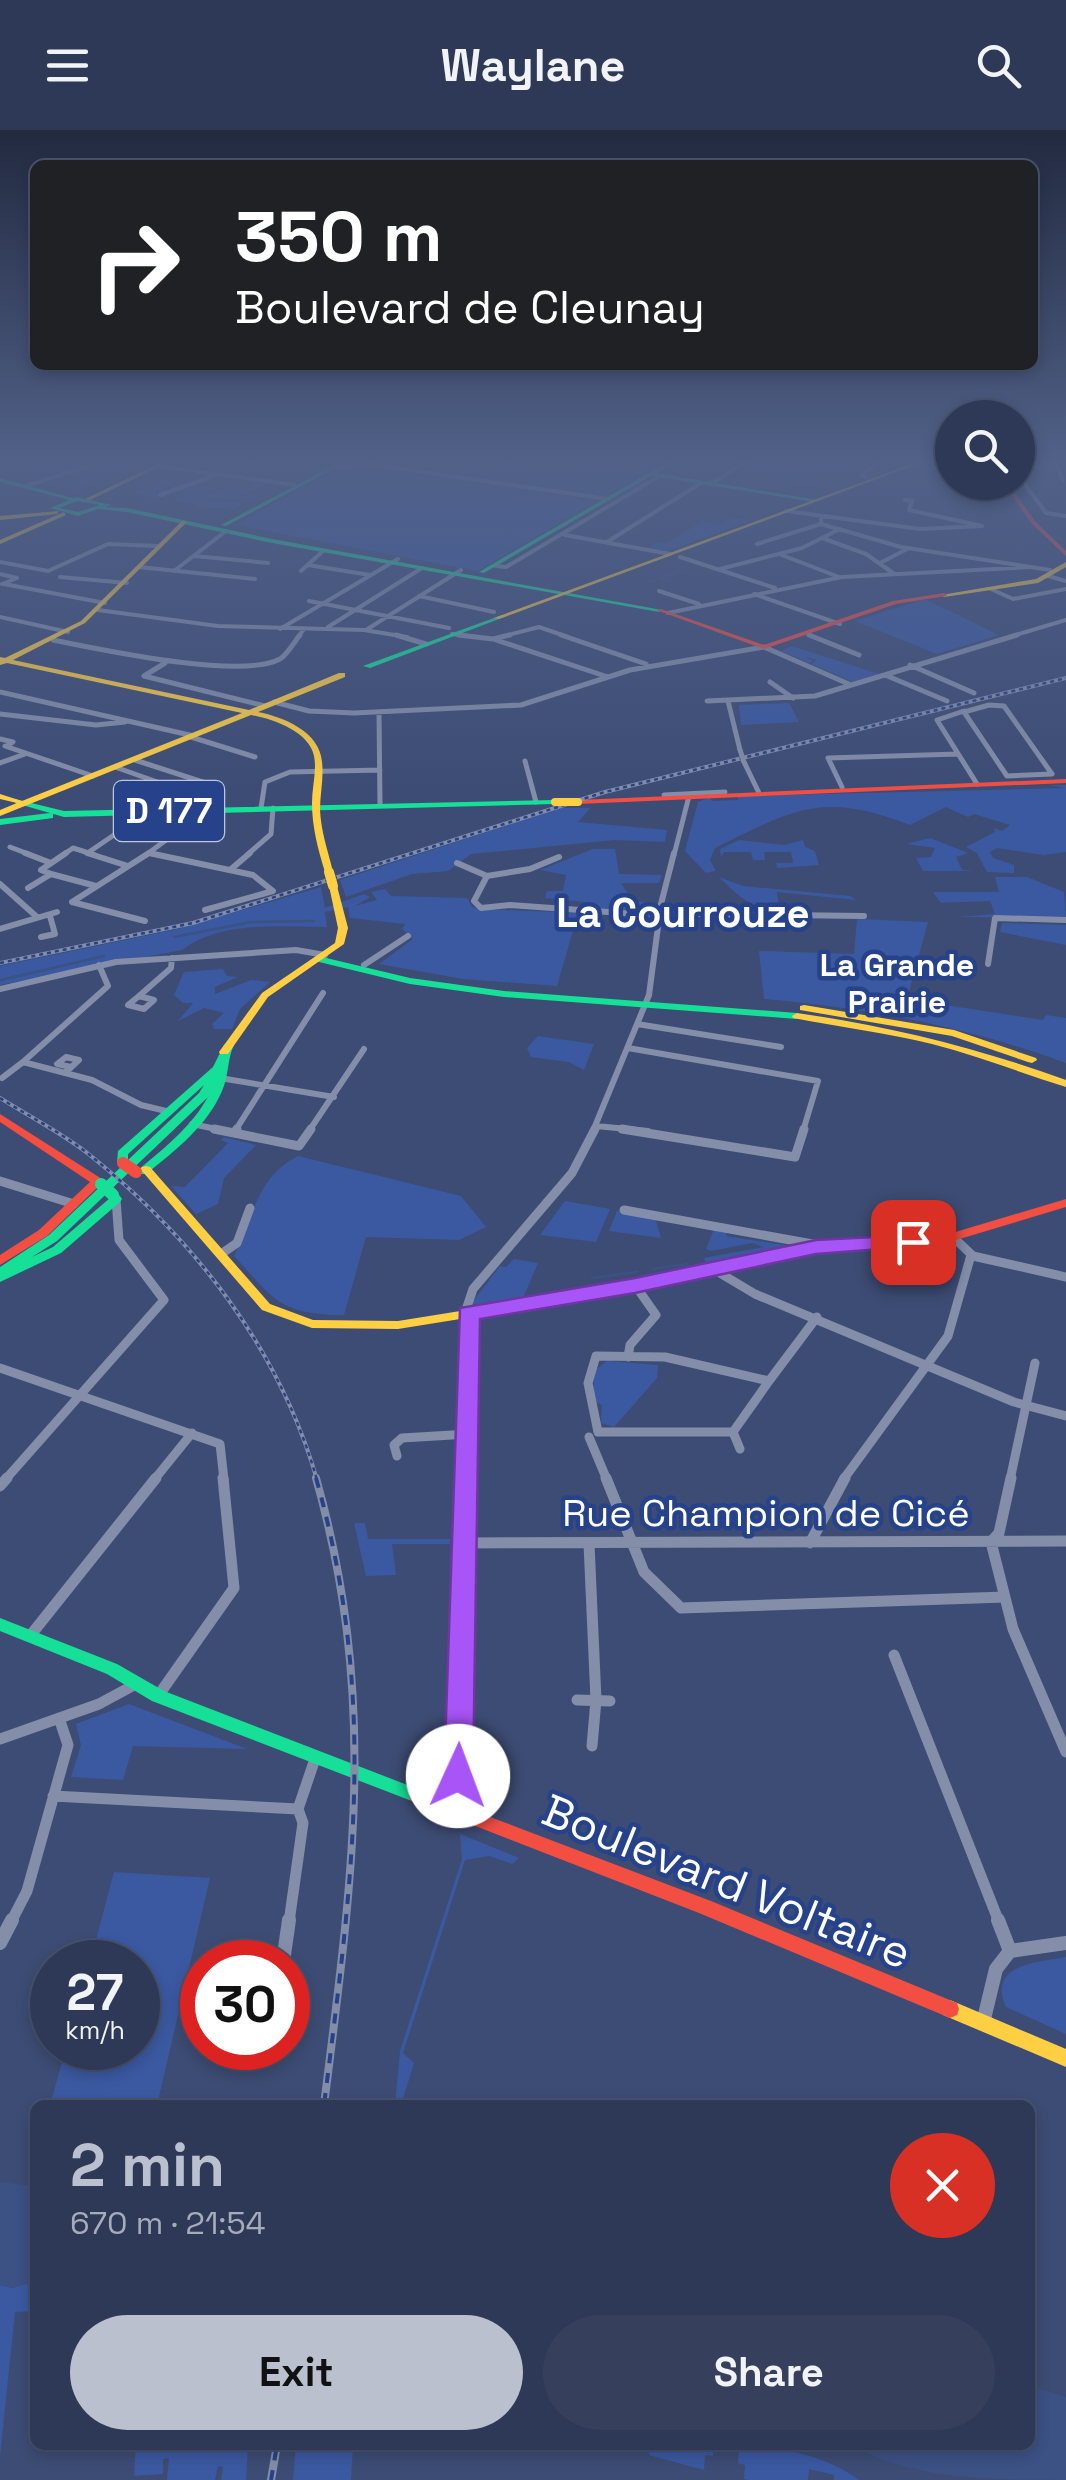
<!DOCTYPE html>
<html lang="en">
<head>
<meta charset="utf-8">
<style>
  body { margin:0; font-family:"Space Grotesk",sans-serif; background:#36405d; color:#f1f3f6; height:100vh; display:flex; flex-direction:column; font-size:38px; white-space:nowrap }
  * { box-sizing:border-box; margin:0 }
  p { font-size:32px; color:#a7acba }
  .icon { flex:none; width:55px; height:55px; fill:none; stroke:currentColor; stroke-width:2; stroke-linecap:round; stroke-linejoin:round }
  .map { position:relative; flex:1; overflow:hidden }
  .side { position:absolute; left:30px; top:1970px; width:1005px; height:350px; display:flex; flex-direction:column; background:#2e3957; border-radius:15px; box-shadow:0 5px 15px #0003,0 0 0 2px #49536d }
  .side>* { flex:none }
  .hud { position:absolute; left:30px; top:30px; width:1008px; height:210px; border-radius:15px; box-shadow:0 5px 15px #0003,0 0 0 2px #49536d; background:#202124; color:#fff; overflow:hidden }
  .tools { position:absolute; left:935px; top:270px; display:grid; gap:20px }
  .tools a { display:grid; place-items:center; width:100px; height:100px; border-radius:50%; background:#2e3957; box-shadow:0 5px 15px #0003,0 0 0 2px #49536d; font-size:50px }
  .speed { position:absolute; left:30px; top:1810px; display:flex; gap:20px; font-size:50px; font-weight:700; text-align:center }
  .speed>* { display:grid; place-content:center; width:130px; height:130px; border-radius:50%; background:#2e3957; box-shadow:0 5px 15px #0003,0 0 0 2px #49536d; line-height:1 }
  .speed small { font-size:25px; font-weight:400 }
  .speed .limit { border:15px solid #d22; background:#fff; color:#111 }
  .pin { position:absolute; display:grid; place-items:center; width:85px; height:85px; color:#fff; margin:-42px; border-radius:20px; box-shadow:0 5px 15px #0006 }
  .me { position:absolute; width:110px; margin:-55px; rotate:2deg; stroke-linejoin:round; filter:drop-shadow(0 0 8px #0008) }
  .turn { display:flex; align-items:center; gap:35px; height:210px; padding:0 40px; font-size:45px }
  .turn .icon { width:130px; height:130px; stroke-width:2.5 }
  .turn b { display:block; font-size:70px; line-height:85px }
  .round { display:grid; place-items:center; flex:none; width:105px; height:105px; border-radius:52px; background:#36405d }
  .head { display:flex; align-items:center; justify-content:space-between; height:170px; padding:0 40px }
  h1 { font-size:60px; font-weight:700; line-height:75px; color:#bbc0ce }
  .primary-button { display:flex; gap:20px; margin-top:auto; padding:20px 40px }
  .primary-button a { flex:1; height:115px; border-radius:60px; background:#bbc0ce; color:#111; font-size:40px; font-weight:700; line-height:115px; text-align:center }
  .primary-button a+a { background:#36405d; color:#f1f3f6 }
  header { display:flex; justify-content:space-between; align-items:center; height:130px; padding:0 40px; background:#2e3957; font-size:45px; font-weight:700 }
  .map>svg:first-child { display:block }
  .green { fill:#3b59a1 }
  .water { fill:#3c5184 }
  .lines { fill:none; stroke-linecap:round; stroke-linejoin:round }
  .stream { stroke:#3c5184; stroke-width:2.5 }
  .street-far5 { stroke:#848ea9; stroke-width:4 }
  .street-far4 { stroke:#848ea9; stroke-width:5 }
  .street-far3 { stroke:#848ea9; stroke-width:6 }
  .street-far2 { stroke:#848ea9; stroke-width:9 }
  .street-far1 { stroke:#848ea9; stroke-width:11 }
  .street { stroke:#848ea9; stroke-width:14 }
  .fast { fill:#16e098; fill-rule:evenodd }
  .slow { fill:#ffcf43; fill-rule:evenodd }
  .jam { fill:#f24e42; fill-rule:evenodd }
  .rail-far1-casing { stroke:#848da7; stroke-width:4 }
  .rail-casing { stroke:#848da7; stroke-width:8 }
  .rail-far1 { stroke:#26428b; stroke-width:2.5; stroke-dasharray:4; stroke-linecap:butt }
  .rail { stroke:#26428b; stroke-width:4; stroke-dasharray:10; stroke-linecap:butt }
  .street-bridge { stroke:#848ea9; stroke-width:5 }
  .fast-bridge { stroke:#16e098; stroke-width:12 }
  .slow-bridge-far1 { stroke:#ffcf43; stroke-width:8 }
  .slow-bridge { stroke:#ffcf43; stroke-width:10 }
  .jam-bridge { stroke:#f24e42; stroke-width:12 }
  .route { fill:#a855f7; stroke:#6d37a1; stroke-width:2.5 }
  .labels { text-anchor:middle; stroke-width:9; stroke-linejoin:round; paint-order:stroke }
  .far-neighbourhood-label { font-size:32px; font-weight:bold; fill:#fff; stroke:#26428b }
  .shield { fill:#26428b; stroke:#bec6dc; stroke-width:2.5 }
  .shield-label { font-size:35px; font-weight:bold; fill:#fff }
  .street-label { font-size:38px; fill:#fff; stroke:#26428b }
  .far-district-label { font-size:40px; font-weight:bold; fill:#fff; stroke:#26428b }
  .near-street-label { font-size:45px; fill:#fff; stroke:#26428b }
</style>
</head>
<body>
<header><svg class="icon" aria-label="menu" viewBox="0 0 24 24"><path d="M4 6h16M4 12h16M4 18h16"/></svg>Waylane<svg class="icon" aria-label="search" viewBox="0 0 24 24"><circle cx="10" cy="10" r="6"/><path d="M15 15l6 6"/></svg></header>
<div class="map">
<svg width="1066" height="2350" viewBox="0 0 1066 2350">
  <rect width="100%" height="100%" fill="#3d4c74"/>
  <path class="green" d="M111,334L108,336L133,334L126,340L142,341H110L79,360L58,356L104,340C80,330 55,354 33,345L43,339L20,335Z
    M471,334L479,335L468,341L479,338L478,342L506,344L502,334H560L568,335L538,334L520,342L522,348L530,343L582,349L588,341L569,337L601,339L581,334H626L613,336L651,340L605,366L525,354L529,350L526,348L515,351L457,342Z
    M772,334H859L849,341L821,336L805,348L815,350L812,353L770,348L776,343L750,340Z
    M356,337L391,338L598,371L477,441L235,395L328,342Z
    M205,346L217,347L190,358L237,352L203,362L206,365L250,356V351L270,354L240,364L259,367L254,370L207,368V372H245L234,379L193,377L197,374L174,370L183,365L180,362L153,367L134,364L162,348L179,350L159,358L167,360Z
    M730,388L751,390L668,421L650,418L657,412L667,413L702,391L721,394Z
    M925,469L999,505L937,524L855,491Z
    M792,516L879,544L853,552L811,534L817,530L803,526L813,531L809,533L781,521Z
    M789,573L799,592L741,595L739,575Z
    M1050,655H1066V722L1043,725L997,718L990,722L993,728L1014,735V743L987,742L977,723L966,717L995,702L994,698L1002,701L1010,695L974,684L968,687L946,677L910,695C822,661 794,679 715,718L710,730L716,741L706,743L685,721L698,672L710,667L712,671L738,670L737,666L1064,658Z
    M561,678H590L578,692L667,700L665,712L615,710L471,724L448,741L412,744L346,767L340,750Z
    M930,708L968,723L956,727L962,740L974,741H923L916,728L931,727L935,718L906,714Z
    M739,710L784,715L803,710L805,717L815,721L819,735L777,738L776,733H793L791,722H764L765,730H753L751,722H724L721,727L720,719Z
    M593,719H615L619,744L662,745L659,753H621L632,770L651,774L646,780L584,779L585,772L545,768L547,761H563L566,745L540,740Z
    M719,747L743,756L850,766L856,770L777,762L779,780C752,779 740,768 719,747Z
    M995,747H1027L1064,762L1066,788L959,787L995,784L990,771L936,773H941L933,762H999Z
    M321,757L325,778L364,764L370,767L355,776L377,770L371,762L385,759L391,766L467,768L472,777L482,779L578,783L557,856L463,849L379,834L413,809L402,799L405,794L350,788L348,777L325,782L327,797C280,797 221,790 182,820L0,855V836L178,799Z
    M857,789L928,792L907,869L1043,890L1046,885L1066,888V933C968,897 869,878 764,869L759,821L854,824Z
    M1002,793L1066,795V815L1000,802Z
    M223,839L227,846L238,847L215,857V864L251,850L270,852L240,879L232,899H214L212,894L224,883L204,878L178,891L193,873H183L174,865L184,842Z
    M538,906L594,914L584,940L569,932L531,927L527,918Z
    M224,1007L256,1015L224,1048L218,1074L196,1084L171,1056L185,1057L228,1013L221,1010Z
    M298,1026L461,1066L486,1097L459,1110L366,1107L344,1185C279,1184 276,1171 234,1126C255,1087 255,1048 298,1026Z
    M565,1071L610,1079L596,1112L540,1105Z
    M617,1081L655,1088L661,1108L609,1101Z
    M714,1099L727,1102L726,1106L797,1117L706,1134L704,1128L764,1117L752,1113L711,1121L706,1119Z
    M514,1129L538,1133L523,1168L480,1176L472,1173L500,1136L506,1137Z
    M607,1231L658,1235L657,1248L614,1297L601,1293L602,1275L593,1271L594,1241Z
    M354,1393H365L368,1409H450V1414H392L396,1445L366,1446Z
    M129,1574L247,1619L133,1616L123,1650L71,1647L81,1615L76,1594Z
    M460,1704L519,1728L512,1734L489,1726L465,1730L403,1923L414,1933L401,1975H395L400,1921L462,1729Z
    M114,1742L210,1748L157,1975H50L66,1918H138V1832H90Z
    M1066,1827V1904L1006,1877C986,1834 1039,1832 1066,1827Z
    M27,2152H35V2181L15,2182L0,2326V2155L12,2158Z
    M136,2315H248L246,2350H221L223,2337L218,2336L215,2350H167L169,2328L163,2329V2344L134,2346Z
    M296,2315H353L351,2350H293Z
    M650,2315H714L713,2326L705,2325L704,2340L649,2325Z
    M717,2315C765,2315 818,2320 859,2350H834V2345L809,2339L808,2350H749L744,2349L745,2335L738,2333L739,2321Z"/>
  <path class="water" d="M0,2052L35,2056V2152L12,2158L0,2155Z
    M1030,2256L1066,2267V2350C992,2350 913,2350 851,2315H1030Z"/>
  <g class="lines">
    <path class="stream" d="M659,449L682,440
      M649,452L655,450
      M174,807L251,792L314,791
      M1,850L104,826
      M653,1139L688,1134
      M592,1148L637,1142"/>
    <path class="street-far5" d="M369,334L608,369
      M1056,334L1063,351
      M158,336L295,355
      M337,337L374,335
      M650,344L669,334
      M1018,345L1046,383L1066,386
      M866,347L861,345L877,334
      M710,354L743,334
      M26,356L86,337
      M160,365L213,346
      M905,370L912,371L909,380L982,396
      M786,381L920,399L982,396
      M821,386V394L901,417L1050,440
      M565,405L670,424
      M822,408L866,424L893,443
      M607,412L701,353
      M757,414L821,394
      M779,424L839,447
      M194,426L268,433
      M680,427L775,458
      M0,432L48,441L108,414L158,416
      M880,433L907,419
      M308,435L370,445
      M496,436L506,437L658,347
      M139,437L255,449
      M720,439L802,418L840,399
      M174,441L226,401
      M301,441L323,421
      M0,444L17,448L2,454
      M1048,446L1066,451
      M60,447L127,453
      M4,454L105,473
      M991,459L1013,469L1066,459
      M659,461L699,474
      M754,464L840,494
      M419,466L494,482
      M309,471L449,498
      M98,480L218,496L364,500L407,507
      M668,483L842,447L1030,437
      M0,487L68,502
      M328,497L422,438
      M280,499L398,429
      M366,500L461,440
      M452,504L478,507
      M809,505L814,507
      M298,507L304,499
      M500,507L539,497L568,507
      M1009,507L1066,490"/>
    <path class="street-far4" d="M396,505L426,514
      M458,505L493,509L510,505
      M561,505L646,534
      M809,505L859,525
      M53,510C99,519 240,550 280,529C288,524 294,512 300,505
      M496,510L608,547
      M165,533L144,546L265,576
      M910,535L974,563
      M885,545L947,571
      M770,552L793,568
      M0,562L194,606
      M707,571L815,566L1017,505
      M728,571L740,620
      M274,572L309,581L354,583L521,575L630,540L764,517L851,555
      M989,575L1004,576L1052,644L1007,646L964,582Z
      M964,581L937,590L977,654
      M379,583L380,674
      M0,584L96,595L125,592
      M191,607L255,627
      M0,609L13,612L7,616
      M5,616L93,646
      M135,630L215,656
      M525,631L536,672
      M744,632L759,663
      M0,633L25,624
      M115,637L163,654
      M842,657L828,628L957,624
      M664,665L725,662
      M261,678L265,652L290,642L380,640
      M10,717L31,725
      M89,722L133,692
      M149,723L159,725
      M63,725L73,718L95,725
      M146,725L206,680
      M247,725L271,704L273,678
      M674,725L689,666"/>
    <path class="street-far3" d="M25,723L51,733
      M87,723L128,736
      M149,723L253,745L273,761
      M457,733L487,746L474,771L481,778L510,775L622,783L864,786
      M230,740L250,723
      M51,744L96,756
      M487,746L530,739L559,727
      M0,754L37,787
      M28,758L51,744L41,740L66,723
      M72,772L149,723
      M72,772L145,791
      M205,780L273,761
      M0,799L57,782
      M41,807L55,804L50,786
      M988,834L995,788L1066,790
      M99,835L108,856L23,932L92,950L141,975L166,981
      M364,835L408,806
      M0,859L116,832L296,820L325,825
      M139,866L154,870L144,879L128,875Z
      M139,866L171,838L172,828
      M637,894L781,917
      M628,918L818,951L803,1001
      M65,943L79,930L66,927L57,934L71,937
      M2,948L23,932
      M226,949L334,967
      M192,994L226,1001
      M596,996L648,1001
      M235,1001L323,863
      M309,1001L364,919
      M593,1001L649,865L661,774L674,723"/>
    <path class="street-far2" d="M214,999L299,1016L311,999
      M622,999L795,1027L804,999
      M234,1003L237,999
      M0,1051L74,1074
      M624,1080L818,1115
      M953,1107L973,1126L1066,1147
      M221,1124L237,1113L250,1078
      M713,1139L755,1164L1014,1272L1066,1286
      M596,1226L665,1227L769,1251L733,1302H598L588,1253Z
      M628,1227L630,1215L656,1185L635,1155
      M0,1238L220,1314L224,1350
      M769,1251L817,1187
      M733,1302L740,1319
      M589,1307L607,1350
      M397,1326L394,1315L402,1308L469,1304
      M5,1350L164,1170L119,1110L116,1069
      M154,1350L192,1303
      M467,1350L471,1189L467,1177L473,1159L572,1043L595,999
      M843,1350L948,1206L971,1125
      M1010,1350L1035,1233"/>
    <path class="street-far1" d="M606,1348L644,1442L681,1478L1005,1467
      M1011,1348L999,1403L991,1412L1013,1499L1066,1622
      M0,1356L7,1348
      M467,1413L1066,1411
      M810,1413L845,1348
      M589,1414L596,1570L592,1616
      M30,1506L156,1348
      M894,1525L999,1792
      M158,1566L234,1458L223,1348
      M577,1570L610,1571
      M0,1609L99,1574L136,1554
      M53,1666L298,1679
      M449,1679L459,1641L467,1348
      M11,1792L27,1761L68,1615L59,1588
      M289,1792L303,1693L298,1679L315,1629"/>
    <path class="street" d="M998,1790L1010,1821
      M0,1813L12,1790
      M283,1832L289,1790
      M983,1893L996,1839L1010,1821L1066,1813"/>
    <path class="fast" d="M332,336L334,339L226,396L221,395Z
      M650,342L817,370L814,372L651,346L484,443L479,442Z
      M0,348L73,368L77,367L112,375L105,377L127,378L272,409L662,480L659,482L272,413L127,382L98,379L78,386L50,378L69,370L0,352ZM77,371L100,375L78,382L59,378Z
      M502,485L507,486L370,538L363,536Z
      M15,669L64,681L555,670L559,672L555,674L64,687L15,673Z
      M50,683L53,684V688L0,695V689Z
      M318,826L410,848L504,861L797,883L802,886L797,889L504,867L410,854L315,831L313,829Z
      M229,912L234,915C227,929 229,946 222,961C207,996 175,1021 146,1044H138L136,1042L138,1040C167,1016 196,993 212,959L208,967L57,1111L32,1127L53,1117L110,1068L107,1065L109,1062H117L122,1069L120,1072L61,1123L0,1152V1137L49,1105L122,1036L117,1033L118,1021L213,937L224,915ZM204,955L199,963L128,1030V1024Z
      M0,1488L117,1534L164,1561L423,1661L425,1666L423,1671L417,1673L152,1571L107,1544L0,1501Z"/>
    <path class="slow" d="M158,334H165L90,370L85,369Z
      M911,334H918L499,489L494,488Z
      M59,381L57,384L0,390V386Z
      M64,382L66,385L0,414V410Z
      M182,391L187,392L85,493L13,530L249,580L339,543H345V547L258,582C284,587 320,602 322,632C324,648 320,664 320,680C321,702 328,721 333,742L332,744L325,742C318,719 312,697 312,673C312,657 317,641 314,626C309,601 272,589 251,585L0,686V680L17,673L0,669V664L22,671L242,583L7,533L0,535V527L5,528L81,491Z
      M1066,432V437L1038,453L944,467L941,465L1036,449Z
      M333,753L337,756L348,798L344,814L268,867L228,924H220L219,922L262,863L335,813L338,798L329,756Z
      M804,875L954,900L1036,928L1037,930L1032,933L1028,932L952,906L800,880V876Z
      M797,883C889,896 978,918 1066,950V957C1021,943 978,926 932,914C886,903 840,897 793,888L792,886Z
      M146,1036L150,1037L270,1174L313,1190L398,1191L479,1178L485,1182L479,1186L398,1199L312,1198L262,1180L142,1041L140,1039L142,1037Z
      M950,1870L1066,1919V1937L943,1885L941,1879L943,1873Z"/>
    <path class="jam" d="M1002,352H1007L1035,391L1066,421V426L1031,393Z
      M944,463L947,465L946,466L896,474L764,519L656,480L661,479L764,515L893,471Z
      M1066,649V653L578,674L574,672L578,670Z
      M0,984L102,1049L107,1054L105,1056L98,1057L47,1106L0,1135V1125L39,1100L90,1052L0,992Z
      M1066,1069V1077L953,1111L826,1119L622,1162L479,1186L473,1182L479,1178L622,1154L826,1111L952,1103Z
      M417,1659L711,1771L957,1873L959,1879L957,1885L950,1888L699,1783L411,1671L409,1666L411,1661Z"/>
    <g class="rail-far1-casing">
      <path id="rail-far1" d="M0,833L193,793L605,662L1066,548
        M0,968C30,987 64,1004 91,1026C195,1110 280,1220 317,1350"/>
    </g>
    <g class="rail-casing">
      <path id="rail" d="M316,1348C379,1571 352,1751 324,1975
        M271,2350L277,2315"/>
    </g>
    <use href="#rail-far1" class="rail-far1"/>
    <use href="#rail" class="rail"/>
    <path class="street-bridge" d="M740,620L744,632"/>
    <path class="fast-bridge" d="M101,1054L113,1065"/>
    <path class="slow-bridge-far1" d="M555,672H578"/>
    <path class="slow-bridge" d="M329,742L333,756"/>
    <path class="jam-bridge" d="M123,1033L136,1042"/>
  </g>
  <linearGradient id="sky" x2="0" y2="1"><stop stop-color="#222a40"/><stop offset="0.5" stop-color="#516188"/><stop offset="1" stop-color="#516188" stop-opacity="0"/></linearGradient>
  <rect width="1066" height="663" fill="url(#sky)"/>
  <path class="route" d="M913,1105L920,1107V1116L816,1124L635,1163L480,1189L473,1646L469,1655L458,1659L448,1655L444,1646L460,1178L635,1148L816,1110Z"/>
  <g class="labels">
    <g class="far-neighbourhood-label">
      <text x="897" y="846">La Grande<tspan x="897" dy="37">Prairie</tspan></text>
    </g>
    <rect class="shield" x="114" y="651" width="110" height="60" rx="8"/>
    <g class="shield-label">
      <text x="169" y="693">D 177</text>
    </g>
    <g class="street-label">
      <text x="766" y="1396">Rue Champion de Cicé</text>
    </g>
    <g class="far-district-label">
      <text x="683" y="797">La Courrouze</text>
    </g>
    <g class="near-street-label">
      <text transform="translate(727 1751) rotate(22)" y="16">Boulevard Voltaire</text>
    </g>
  </g>
</svg>
<div class="tools">
<a><svg class="icon" aria-label="search" viewBox="0 0 24 24"><circle cx="10" cy="10" r="6"/><path d="M15 15l6 6"/></svg></a>
</div>
<div class="speed"><div>27<small>km/h</small></div><div class="limit">30</div></div>
<div class="pin" style="left:913px;top:1112px;background:#d93025"><svg class="icon" aria-label="arrive" viewBox="0 0 24 24"><path d="M6 21V4h12l-3 4 3 4H6"/></svg></div>
<svg class="me" style="left:458px;top:1646px" viewBox="-20 -20 40 40"><circle r="19" fill="#fff"/><path d="M0-13L10 11 0 6-10 11z" fill="#a855f7"/></svg>
<div class="hud">
<div class="turn"><svg class="icon" aria-label="right" viewBox="0 0 24 24"><path d="M7 20v-9h11M14 6l5 5-5 5"/></svg><div><b>350 m</b>Boulevard de Cleunay</div></div>
</div>
<section class="side">
<div class="head"><div><h1>2 min</h1><p>670 m · 21:54</p></div><a class="round" style="background:#d93025;color:#fff"><svg class="icon" aria-label="close" viewBox="0 0 24 24"><path d="M6 6l12 12M18 6L6 18"/></svg></a></div>
<div class="primary-button"><a>Exit</a><a>Share</a></div>
</section>
</div>
</body>
</html>
